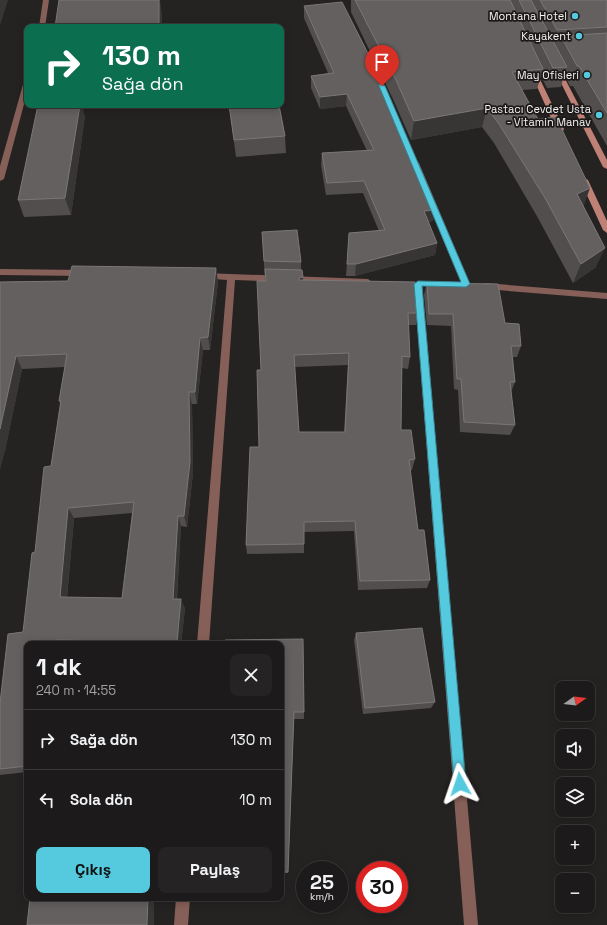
<!DOCTYPE html>
<html lang="tr">
<head>
<meta charset="utf-8">
<style>
  body { margin:0; font-family:"Space Grotesk",sans-serif; background:#252323; color:#f1f3f6; height:100vh; display:flex; flex-direction:column; font-size:15px; white-space:nowrap }
  * { box-sizing:border-box; margin:0 }
  p { font-size:13px; color:#a0a1a2 }
  .icon { flex:none; width:22px; height:22px; fill:none; stroke:currentColor; stroke-width:2; stroke-linecap:round; stroke-linejoin:round }
  .map { position:relative; flex:1; overflow:hidden }
  .drawer { position:absolute; left:24px; top:641px; width:260px; height:260px; display:flex; flex-direction:column; background:#1c1a1a; border-radius:8px; box-shadow:0 2px 10px #0003,0 0 0 1px #3a3839 }
  .drawer>* { flex:none }
  .hud { position:absolute; left:24px; top:24px; width:260px; height:84px; border-radius:8px; box-shadow:0 2px 10px #0003,0 0 0 1px #3a3839; background:#0b6e4f; color:#fff; overflow:hidden }
  .needle { width:26px; rotate:76deg }
  .buttons { position:absolute; left:555px; top:681px; display:grid; gap:8px }
  .buttons a { display:grid; place-items:center; width:40px; height:40px; border-radius:8px; background:#1c1a1a; box-shadow:0 2px 10px #0003,0 0 0 1px #3a3839; font-size:20px }
  .speed { position:absolute; left:296px; top:861px; display:flex; gap:8px; font-size:20px; font-weight:700; text-align:center }
  .speed>* { display:grid; place-content:center; width:52px; height:52px; border-radius:50%; background:#1c1a1a; box-shadow:0 2px 10px #0003,0 0 0 1px #3a3839; line-height:1 }
  .speed small { font-size:10px; font-weight:400 }
  .speed .limit { border:6px solid #d22; background:#fff; color:#111 }
  .pin { position:absolute; display:grid; place-items:center; width:34px; height:34px; color:#fff; margin:-41px -17px; border-radius:50% 50% 50% 0; rotate:-45deg; box-shadow:0 0 4px #0007 }
  .pin .icon { rotate:45deg }
  .me { position:absolute; width:44px; margin:-22px; rotate:355deg; stroke-linejoin:round; filter:drop-shadow(0 0 3px #0008) }
  .turn { display:flex; align-items:center; gap:14px; height:84px; padding:0 12px; font-size:18px }
  .turn .icon { width:52px; height:52px; stroke-width:2.5 }
  .turn b { display:block; font-size:28px; line-height:34px }
  .round { display:grid; place-items:center; flex:none; width:42px; height:42px; border-radius:8px; background:#252323 }
  .headline { display:flex; align-items:center; justify-content:space-between; height:68px; padding:0 12px }
  h1 { font-size:24px; font-weight:600; line-height:30px }
  .action { display:flex; gap:8px; margin-top:auto; padding:8px 12px }
  .action a { flex:1; height:46px; border-radius:8px; background:#55cadf; color:#111; font-size:16px; font-weight:600; line-height:46px; text-align:center }
  .action a+a { background:#252323; color:#f1f3f6 }
  ul { padding:0; list-style:none }
  li { display:flex; align-items:center; gap:12px; height:60px; padding:0 12px; border-top:1px solid #3a3839 }
  li div { flex:1 }
  li b { display:block; font-size:15px }
  li em { font-style:normal }
  .map>svg:first-child { display:block }
  .lines { fill:none; stroke-linecap:round; stroke-linejoin:round }
  .minor { fill:#866058; fill-rule:evenodd }
  .secondary { fill:#bf8175; fill-rule:evenodd }
  .wall { fill:#514e4d; fill-rule:evenodd }
  .shaded-wall { fill:#383535 }
  .building { fill:#63605f; stroke:#7a7776; fill-rule:evenodd }
  .route { fill:#55cadf; stroke:#378391 }
  .poi-dot { fill:#55cadf; stroke:#1c1918; stroke-width:1.5 }
  .labels { text-anchor:middle; stroke-width:3.5; stroke-linejoin:round; paint-order:stroke }
  .far-poi-label { font-size:11px; fill:#f4f2f2; stroke:#1c1918; text-anchor:end }
</style>
</head>
<body>
<div class="map">
<svg width="607" height="925" viewBox="0 0 607 925">
  <rect width="100%" height="100%" fill="#252222"/>
  <g class="lines">
    <path class="minor" d="M43,0H49L45,27H39Z
      M27,79V93L4,179L0,181V166L24,81Z
      M412,161H415L419,163L470,284L469,286L466,287L462,284L411,163Z
      M0,269L84,270L88,273L84,276L0,275Z
      M204,273L368,279L372,282L368,285L235,280L209,644H197L227,280L201,278L200,276Z
      M418,281L422,284L478,925H464L414,284Z
      M485,283L607,293V299L485,289L481,286Z
      M176,898H190L188,925H174Z"/>
    <path class="secondary" d="M555,68L560,69L607,160V169L603,167L554,69Z
      M533,69L536,71L564,129L563,131H560L556,129L530,71Z
      M581,178H584L588,180L607,221V233L603,230L580,180Z"/>
  </g>
  <path class="wall" d="M351,0H607V146L573,86H570L564,75L561,87L547,88L541,76L537,89L522,90L583,206L596,267L573,283L538,218L494,143L482,127L411,140L393,99L351,12Z
    M304,6L421,172L420,178L436,210L433,221L428,222L437,243L435,255L355,276H346L349,233L379,231L363,193L326,195L321,165L322,153L367,151L346,106L320,109L311,88V76L328,73L304,18Z
    M215,105H229L215,106Z
    M229,105H279L285,136L286,153L236,157Z
    M85,116L71,215L24,217L18,200Z
    M262,232L301,262V270L303,280L418,313L416,325H408L410,357L408,369L402,368L401,430L415,459L412,470H410L418,530L430,580L427,588L358,590L354,531L304,532V553L247,554L246,545L259,447L261,370L265,281ZM348,365L344,432H299L295,367Z
    M216,268L218,282L210,350H203L197,404H192L193,473L187,527L181,526L177,599L185,608L181,644H27V772L0,775V703L23,632L35,552L51,466L60,403L59,401L65,367L22,369L5,451L0,282L68,281ZM132,513L122,598H67L74,518Z
    M427,283L505,323L521,346L517,357H513L515,382L511,392L515,425L510,435L460,432L458,390L454,389L451,326L427,325L424,295Z
    M356,633L435,702L431,708L363,714L354,640Z
    M303,639L304,719H294L288,873H281V644Z"/>
  <path class="shaded-wall" d="M0,0H8L0,26Z
    M159,0H160L162,14V27H159Z
    M347,94L346,106L320,109V97Z
    M80,105H82L85,116L71,215L65,198Z
    M487,108L482,127L411,140L414,121Z
    M590,188L583,208L577,194Z
    M436,210L433,221L422,223L424,211Z
    M437,243L435,255L355,276L356,264Z
    M605,248L596,267L573,283L581,264Z
    M216,268L218,282L210,350L208,337Z
    M303,277V289L299,291V278Z
    M200,338L203,350L197,404L195,392Z
    M16,356L22,369L5,451L0,470V429Z
    M189,392L192,404L193,473L187,527L184,516Z
    M68,508L74,518L66,606L60,597Z
    M178,516L181,526L176,608L173,599Z
    M181,599L185,608L181,644H178L177,642Z
    M56,640L59,644H56Z
    M294,712V719L288,873V872Z
    M148,898H154V925H147Z"/>
  <path class="building" d="M59,0H159V27H55Z
    M355,0H510L543,69L512,72L538,119L556,117L590,188L577,194L605,248L581,264L545,198L499,124L487,108L414,121L396,80Z
    M519,0H531L567,67L553,68Z
    M540,0H607V27L557,30Z
    M342,2L386,89L421,172L417,173L436,210L424,211L437,243L356,264H347L349,233L385,230L364,181L327,183L322,153L374,150L347,94L320,97L311,76L334,73L304,6Z
    M607,33V113L579,66H577L561,36Z
    M38,105H80L65,198L18,200Z
    M229,105H279L285,136L234,140Z
    M297,230L301,262L264,261L262,232Z
    M72,266L216,268L208,337L200,338L195,392H189L190,462L184,516H178L173,599H181L177,642H169V644H103V641L56,640V644H27V766L0,769V703L8,634L23,632L32,553L35,552L44,467L51,466L61,401H59L67,354L16,356L0,429V282L68,281ZM134,502L122,598L60,597L68,508Z
    M265,269L302,270L303,277L299,278V280L415,282L418,313H408L410,357L402,356L401,430H411L415,459L409,460L418,530H424L430,580L360,581L355,521L304,522V544L246,545L250,447H259L257,370H261L257,281H266ZM349,353L345,432H299L294,355Z
    M427,283L498,284L505,323L519,324L521,346H511L515,382H510L515,425L464,422L461,379H457L453,314H429Z
    M422,628L435,702L365,708L356,633Z
    M303,639L304,712H294L288,872H281V644H225V640Z
    M30,898H148L147,925H27Z"/>
  <path class="route" d="M379,84L385,86L470,284L466,287L422,286L466,784L464,788L460,790L456,788L454,784L414,284L418,281L461,282L379,86Z"/>
  <g class="poi-dot">
    <circle cx="575" cy="16" r="4"/>
    <circle cx="579" cy="36" r="4"/>
    <circle cx="587" cy="75" r="4"/>
    <circle cx="599" cy="115" r="4"/>
  </g>
  <g class="labels">
    <g class="far-poi-label">
      <text x="567" y="20">Montana Hotel</text>
      <text x="571" y="40">Kayakent</text>
      <text x="579" y="79">May Ofisleri</text>
      <text x="591" y="113">Pastacı Cevdet Usta<tspan x="591" dy="13">- Vitamin Manav</tspan></text>
    </g>
  </g>
</svg>
<div class="buttons">
<a><svg class="needle" viewBox="-14 -14 28 28"><path d="M0-13l5 13h-10z" fill="#e53935"/><path d="M0 13l5-13h-10z" fill="#a0a1a2"/></svg></a>
<a><svg class="icon" aria-label="sound" viewBox="0 0 24 24"><path d="M4 9h4l5-4v14l-5-4H4zM17 9q2 3 0 6"/></svg></a>
<a><svg class="icon" aria-label="layers" viewBox="0 0 24 24"><path d="M12 4l9 5-9 5-9-5zM3 14l9 5 9-5"/></svg></a>
<a>+</a>
<a>−</a>
</div>
<div class="speed"><div>25<small>km/h</small></div><div class="limit">30</div></div>
<div class="pin" style="left:382px;top:86px;background:#d93025"><svg class="icon" aria-label="arrive" viewBox="0 0 24 24"><path d="M6 21V4h12l-3 4 3 4H6"/></svg></div>
<svg class="me" style="left:460px;top:784px" viewBox="-20 -20 40 40"><path d="M0-17L14 15 0 8-14 15z" fill="#55cadf" stroke="#fff" stroke-width="4"/></svg>
<div class="hud">
<div class="turn"><svg class="icon" aria-label="right" viewBox="0 0 24 24"><path d="M7 20v-9h11M14 6l5 5-5 5"/></svg><div><b>130 m</b>Sağa dön</div></div>
</div>
<section class="drawer">
<div class="headline"><div><h1>1 dk</h1><p>240 m · 14:55</p></div><a class="round"><svg class="icon" aria-label="close" viewBox="0 0 24 24"><path d="M6 6l12 12M18 6L6 18"/></svg></a></div>
<ul>
<li><svg class="icon" aria-label="right" viewBox="0 0 24 24"><path d="M7 20v-9h11M14 6l5 5-5 5"/></svg><div><b>Sağa dön</b></div><em>130 m</em></li>
<li><svg class="icon" aria-label="left" viewBox="0 0 24 24"><path d="M17 20v-9H6M10 6l-5 5 5 5"/></svg><div><b>Sola dön</b></div><em>10 m</em></li>
</ul>
<div class="action"><a>Çıkış</a><a>Paylaş</a></div>
</section>
</div>
</body>
</html>
